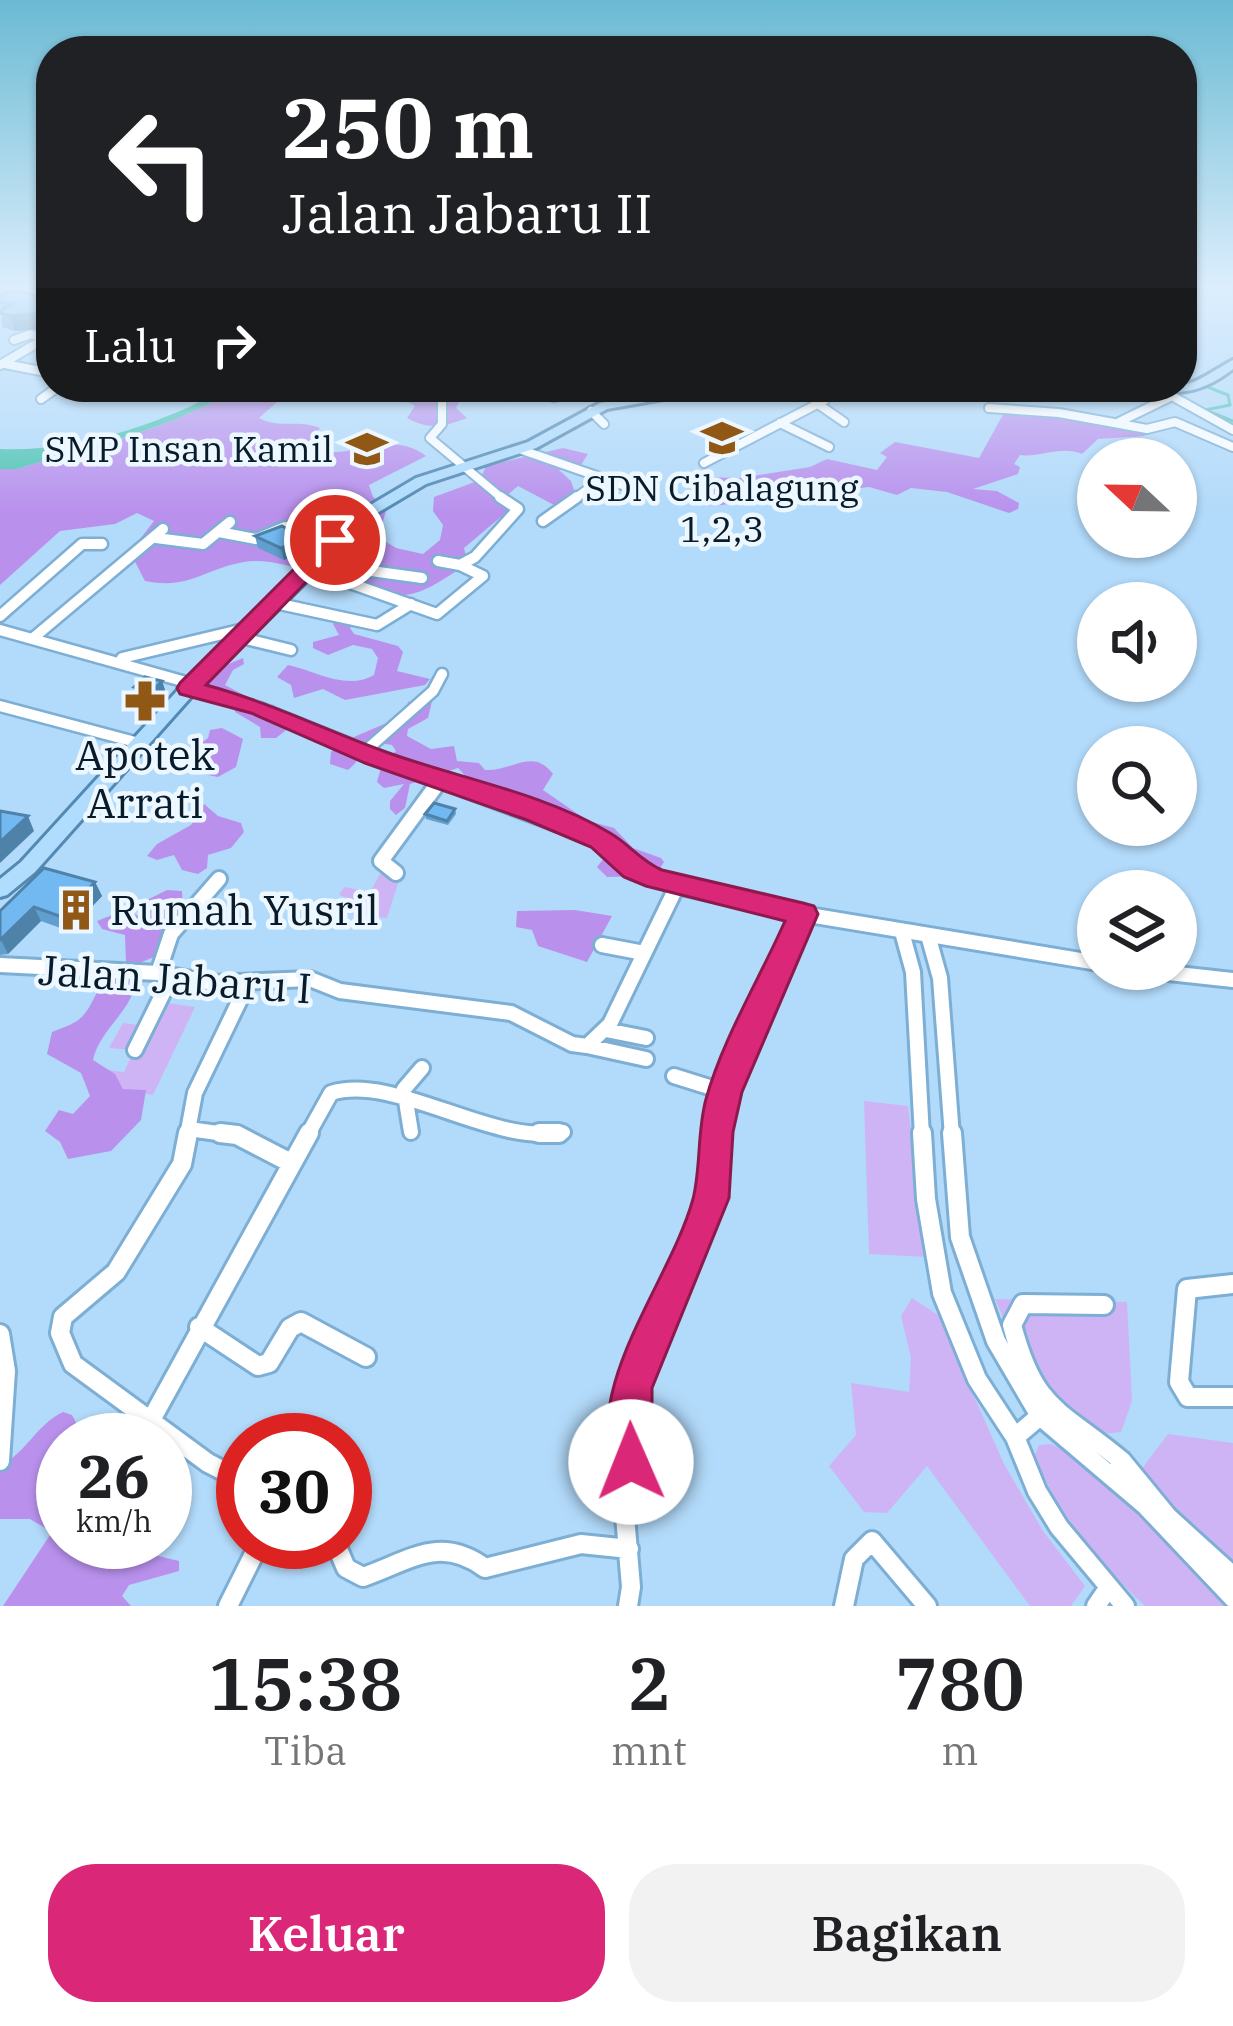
<!DOCTYPE html>
<html lang="id">
<head>
<meta charset="utf-8">
<style>
  body { margin:0; font-family:"IBM Plex Serif",serif; background:#f2f2f2; color:#202124; height:100vh; display:flex; flex-direction:column; font-size:45px; white-space:nowrap }
  * { box-sizing:border-box; margin:0 }
  p { font-size:39px; color:#757577 }
  .icon { flex:none; width:66px; height:66px; fill:none; stroke:currentColor; stroke-width:2; stroke-linecap:round; stroke-linejoin:round }
  .map { position:relative; height:1606px; overflow:hidden }
  .drawer { display:flex; flex-direction:column; background:#fff; flex:1 }
  .drawer>* { flex:none }
  .guide { position:absolute; left:36px; top:36px; width:1161px; height:366px; border-radius:48px; box-shadow:0 3px 9px #0004; background:#202124; color:#fff; overflow:hidden }
  .needle { width:78px; rotate:292deg }
  .tools { position:absolute; left:1077px; top:438px; display:grid; gap:24px }
  .tools a { display:grid; place-items:center; width:120px; height:120px; border-radius:50%; background:#fff; box-shadow:0 3px 9px #0004; font-size:60px }
  .speed { position:absolute; left:36px; top:1413px; display:flex; gap:24px; font-size:60px; font-weight:700; text-align:center }
  .speed>* { display:grid; place-content:center; width:156px; height:156px; border-radius:50%; background:#fff; box-shadow:0 3px 9px #0004; line-height:1 }
  .speed small { font-size:30px; font-weight:400 }
  .speed .limit { border:18px solid #d22; background:#fff; color:#111 }
  .pin { position:absolute; display:grid; place-items:center; width:102px; height:102px; color:#fff; margin:-51px; border:6px solid #fff; border-radius:50%; box-shadow:0 3px 12px #0007 }
  .me { position:absolute; width:132px; margin:-66px; rotate:359deg; stroke-linejoin:round; filter:drop-shadow(0 0 9px #0008) }
  .turn { display:flex; align-items:center; gap:42px; height:252px; padding:0 48px; font-size:54px }
  .turn .icon { width:156px; height:156px; stroke-width:2.5 }
  .turn b { display:block; font-size:84px; line-height:102px }
  .then { display:flex; align-items:center; height:114px; padding:0 48px; background:#0003; gap:24px; font-size:45px }
  .eta { display:flex; justify-content:space-evenly; align-items:center; height:204px; text-align:center }
  .eta b { font-size:72px; font-weight:600; line-height:84px }
  .cta { display:flex; gap:24px; margin-top:auto; padding:24px 48px }
  .cta a { flex:1; height:138px; border-radius:48px; background:#db2777; color:#fff; font-size:48px; font-weight:600; line-height:138px; text-align:center }
  .cta a+a { background:#f2f2f2; color:#202124 }
  .map>svg:first-child { display:block }
  .green { fill:#cfb4f5 }
  .forest { fill:#b991ed }
  .water { fill:#4dc3b3 }
  .lines { fill:none; stroke-linecap:round; stroke-linejoin:round }
  .stream { stroke:#4dc3b3; stroke-width:3 }
  .minor-far3-casing { stroke:#7daed4; stroke-width:12 }
  .minor-far2-casing { stroke:#7daed4; stroke-width:15 }
  .minor-far1-casing { stroke:#7daed4; stroke-width:20 }
  .minor-casing { stroke:#7daed4; stroke-width:24 }
  .primary-casing { stroke:#5389b2; stroke-width:6 }
  .minor-far3 { stroke:#fff; stroke-width:8 }
  .minor-far2 { stroke:#fff; stroke-width:10 }
  .minor-far1 { stroke:#fff; stroke-width:14 }
  .minor { stroke:#fff; stroke-width:18 }
  .primary { fill:#b0dcfd; fill-rule:evenodd }
  .wall { fill:#619fce }
  .shaded-wall { fill:#4f82a8 }
  .building { fill:#71b9f0; stroke:#4f82a8; stroke-width:3 }
  .route { fill:#db2777; stroke:#8e194d; stroke-width:3 }
  .labels { text-anchor:middle; stroke-width:9; stroke-linejoin:round; paint-order:stroke }
  .far-poi-label { font-size:36px; fill:#081b2a; stroke:#edf7ff; text-anchor:end }
  .poi-label { font-size:42px; fill:#081b2a; stroke:#edf7ff }
  .street-label { font-size:42px; fill:#081b2a; stroke:#edf7ff }
</style>
</head>
<body>
<div class="map">
<svg width="1233" height="1606" viewBox="0 0 1233 1606">
  <rect width="100%" height="100%" fill="#b2dafa"/>
  <path class="green" d="M384,867L399,880L387,918L345,913L352,899L339,895L344,887L370,892Z
    M161,1002L195,1007L153,1095L91,1084L98,1069L124,1072L134,1050L109,1048L123,1023L147,1026Z
    M864,1101L908,1106L927,1257L869,1254Z
    M912,1298L938,1315L1004,1464L1043,1531L1085,1586L1071,1606H1030L927,1466L887,1513L864,1512L829,1466L856,1435L851,1383L909,1392L911,1358L901,1316Z
    M995,1299L1127,1302L1132,1401L1121,1432L1092,1435L1023,1363Z
    M1168,1434L1233,1443V1575L1137,1475Z
    M1051,1444C1108,1469 1181,1558 1224,1606H1145C1102,1565 1054,1511 1035,1455L1039,1445Z"/>
  <path class="forest" d="M240,387H485L461,397L456,408L467,418C444,427 429,430 407,418L415,406C381,387 354,400 319,402L310,393L292,389L259,418C279,429 298,419 320,428L313,439L315,451C353,459 391,429 426,456L369,485L373,497L387,508L378,537L396,548L423,554L440,540L443,525L433,511L434,497L480,480L486,466L563,448L588,454L581,465L559,470L571,481L575,493L554,505L518,486L505,497L509,510L464,548L468,564C448,575 424,596 400,595C359,592 284,555 244,562C204,569 189,590 145,581L130,552L154,521L137,513L115,524L60,531L0,585V469H17C95,445 169,430 240,387Z
    M1005,411L1141,430L1145,436L1098,439L1082,454C1062,445 1038,458 1020,455L1014,464L1020,467L1018,474L973,489L997,491L1019,503L1018,509L1009,513L947,492L911,488L897,495L869,487L837,491L814,485L813,478C770,481 733,519 689,500L701,477L739,478L810,467L827,459L877,470L887,457L880,453L895,442L979,458Z
    M337,619L355,622L350,628L354,634L398,646L403,652L397,671L430,679L425,685L345,700L323,689L294,698L291,685L277,677L288,665C316,671 347,691 374,675L378,658L372,649L353,645L328,655L313,648V642L339,635L333,624Z
    M243,658L244,664L233,670L225,685L259,703L275,705L269,718L290,727L276,738H261L260,727L235,712V703L207,691L205,684L214,670Z
    M427,698L432,701L428,718L408,729L407,736L431,749L454,746L457,761L479,763L485,770C511,772 533,747 553,774L543,790L588,821L614,828L633,848L661,858L664,862L655,876L607,877L597,867L604,858L623,855L616,843L553,819L530,801L507,802L472,783L458,768L410,784L405,808L396,815L390,809V801L404,784L384,788L377,782L382,764L396,751L392,745C365,740 365,756 348,770L330,764L331,752C354,733 380,728 405,714L408,702Z
    M222,728L243,739L236,767L218,777L193,772L189,766L198,756L195,748L208,738L210,730Z
    M204,804L218,816L241,823L244,832L231,848L208,855L207,868L198,874L182,870L174,855L157,860L147,856L157,844L191,825Z
    M167,890L182,891L183,909L204,911L206,920L189,927L180,921L161,954L135,965C145,1004 100,1025 93,1060L115,1074L123,1089L146,1090L141,1120L111,1151L68,1159L60,1142L45,1131L59,1110L73,1114L90,1096L81,1073L47,1054L52,1032C82,1021 84,1019 98,990C102,980 118,971 126,963L125,935L102,929L97,921L125,910L141,917L150,909L147,900Z
    M575,910L612,916L587,962L538,946L532,930L516,927L517,911Z
    M63,1412L72,1415L80,1430L77,1440H63C63,1449 65,1464 63,1472C55,1492 41,1496 48,1520L63,1524V1542H106L120,1557L154,1555L179,1561V1571L129,1585L122,1596L131,1606H3L52,1532L30,1519H0V1466C27,1452 36,1425 63,1412Z"/>
  <path class="water" d="M226,387H240C169,430 95,445 17,469H0V449C71,453 166,424 226,387Z"/>
  <g class="lines">
    <path class="stream" d="M1182,377L1228,395L1230,405L1205,410L1233,421
      M515,387L554,402L593,387"/>
    <g class="minor-far3-casing">
      <path id="minor-far3" d="M9,287L51,299
        M14,340L31,334L47,339
        M5,364L51,373
        M0,365L51,335
        M110,387L138,396L161,389
        M428,387L442,399V424L430,438L504,500
        M1172,396L1233,430
        M41,399L58,387
        M818,404L844,422
        M989,408L1059,413L1147,429L1175,422L1233,447
        M591,411L604,424
        M1119,422L1172,396
        M780,423L829,447
        M522,450L634,489
        M704,463L825,400L828,394L823,387
        M573,500L603,478"/>
    </g>
    <g class="minor-far2-casing">
      <path id="minor-far2" d="M543,521L577,497
        M219,532L256,539L285,527L325,550
        M341,534L365,541
        M156,538L203,544L230,522
        M438,561L460,565
        M313,563L422,578
        M303,573L347,582L437,614L483,576L460,565L475,557L518,509L500,497
        M275,603L377,625L411,604
        M0,616L82,544H102
        M0,630L193,684
        M242,638L291,650
        M32,639L163,529
        M122,658L252,627
        M189,688L260,708L427,775
        M0,706L139,743
        M363,753L433,691L442,674"/>
    </g>
    <g class="minor-far1-casing">
      <path id="minor-far1" d="M419,772L601,840L634,870L677,886L803,914L1098,963
        M396,873L381,861L441,779
        M902,932L913,972L922,1136
        M928,935L940,978L952,1136
        M602,945L644,953
        M0,965L158,973L214,983L310,979L340,991L511,1013L572,1044L587,1046L610,1024L677,886
        M1132,969L1233,980
        M158,973L171,934L219,879
        M606,1030L646,1038
        M587,1046L646,1059
        M135,1050L171,977
        M674,1076L725,1092
        M189,1129L239,1136
        M411,1132L404,1089L422,1068
        M187,1136L195,1093L248,983
        M307,1136L331,1093C395,1073 494,1147 563,1132
        M716,1136L725,1092L803,914"/>
    </g>
    <g class="minor-casing">
      <path id="minor" d="M188,1133L182,1164L116,1272L63,1317L60,1333L73,1364L208,1463L243,1481
        M220,1133L237,1135L289,1162
        M539,1133H559
        M922,1133L926,1199L942,1293L977,1379L1015,1437L1037,1491L1059,1527L1125,1606
        M952,1133L960,1237L996,1341L1040,1416L1146,1506L1233,1598
        M1233,1284L1187,1289L1179,1382L1188,1397H1233
        M1104,1305L1023,1304L1012,1325C1035,1412 1060,1409 1122,1461L1115,1477
        M199,1327L258,1366L269,1363L290,1328L301,1322L366,1357
        M0,1334L6,1371L0,1461
        M1015,1437L1040,1416
        M140,1440L309,1133
        M1122,1461L1168,1517L1233,1576
        M335,1542L346,1568L363,1577C411,1560 440,1535 485,1568L581,1544L629,1549
        M228,1606L260,1542
        M628,1606L631,1587L624,1504L633,1454L632,1389L713,1192L716,1133
        M844,1606L854,1559L872,1541L927,1606
        M1096,1606L1109,1587"/>
    </g>
    <g class="primary-casing">
      <path id="primary" d="M1233,360V369C1209,388 1180,399 1151,387C1197,387 1195,381 1233,360Z
        M689,387H715L709,391L607,409L536,448L426,484L372,516L199,688L35,872L7,895L0,897V879L21,862L187,680L362,510L416,478L528,442L600,403Z"/>
    </g>
    <use href="#minor-far3" class="minor-far3"/>
    <use href="#minor-far2" class="minor-far2"/>
    <use href="#minor-far1" class="minor-far1"/>
    <use href="#minor" class="minor"/>
    <use href="#primary" class="primary"/>
  </g>
  <path class="wall" d="M51,292V328L15,331L2,327L0,296H36Z
    M303,519L333,521L320,533L304,527Z
    M255,536L303,538L306,550L284,560L258,548Z
    M162,681L165,690L154,700L137,696L134,687Z
    M455,809L456,814L448,825L426,819L425,814Z
    M95,882L102,896L69,931L41,921L8,954L0,955V911Z"/>
  <path class="shaded-wall" d="M51,312V328L15,331L10,316Z
    M857,387H886L856,392Z
    M332,513L333,521L320,533L318,525Z
    M303,538L306,550L284,560L281,548Z
    M162,681L165,690L154,700L151,692Z
    M28,816L34,831L0,863V842Z
    M95,882L102,896L69,931L62,917Z
    M34,907L41,921L8,954L1,940Z"/>
  <path class="building" d="M14,290L36,296L51,292V312L10,316L0,313V311L12,305L0,302V296Z
    M316,509L332,513L318,525L303,519Z
    M282,526L303,538L281,548L255,536Z
    M145,677L162,681L151,692L134,687Z
    M434,803L455,809L447,821L425,814Z
    M0,811L28,816L0,842Z
    M44,868L95,882L62,917L34,907L0,940V911Z"/>
  <linearGradient id="sky" x2="0" y2="1"><stop stop-color="#6abad3"/><stop offset="0.56" stop-color="#dceefd"/><stop offset="1" stop-color="#dceefd" stop-opacity="0"/></linearGradient>
  <rect width="1233" height="512" fill="url(#sky)"/>
  <path class="route" d="M335,533L346,540L343,544L206,685C269,702 325,730 386,752C458,778 544,793 610,833C629,844 641,861 662,870L803,903L814,906L818,914L742,1092L733,1132L729,1198L652,1388V1462L646,1477L631,1483L616,1477C579,1388 670,1283 693,1199C701,1167 697,1132 706,1099C723,1038 760,978 785,921L646,886L624,877L591,847L527,820L365,763L251,713L180,694L177,688L180,683L328,535Z"/>
  <defs>
    <g id="school-bare" transform="scale(3.24)"><path d="M0-5L7-2L0 1L-7-2ZM-4 1L0 2.5L4 1V4Q0 6-4 4Z" fill="#915714" stroke="#edf7ff" stroke-width="2.5" paint-order="stroke"/></g>
    <g id="pharmacy-bare" transform="scale(3.24)"><path d="M-2-6h4v4h4v4h-4v4h-4v-4h-4v-4h4Z" fill="#915714" stroke="#edf7ff" stroke-width="2.5" paint-order="stroke"/></g>
    <g id="building-bare" transform="scale(3.24)"><path d="M-4-6H4V6H1V3H-1V6H-4ZM-2.5-4.3h1.7v1.8h-1.7ZM.8-4.3h1.7v1.8H.8ZM-2.5-1h1.7V.8h-1.7ZM.8-1h1.7V.8H.8Z" fill="#915714" stroke="#edf7ff" stroke-width="2.5" paint-order="stroke"/></g>
  </defs>
  <g fill-rule="evenodd">
    <use href="#school-bare" x="722" y="438"/>
    <use href="#school-bare" x="367" y="449"/>
    <use href="#pharmacy-bare" x="145" y="701"/>
    <use href="#building-bare" x="76" y="910"/>
  </g>
  <g class="labels">
    <g class="far-poi-label">
      <text x="333" y="462">SMP Insan Kamil</text>
      <text x="722" y="501" text-anchor="middle">SDN Cibalagung<tspan x="722" dy="41">1,2,3</tspan></text>
    </g>
    <g class="poi-label">
      <text x="145" y="770">Apotek<tspan x="145" dy="48">Arrati</tspan></text>
      <text x="110" y="925" text-anchor="start">Rumah Yusril</text>
    </g>
    <g class="street-label">
      <text transform="translate(175 979) rotate(4)" y="15">Jalan Jabaru I</text>
    </g>
  </g>
</svg>
<div class="tools">
<a><svg class="needle" viewBox="-14 -14 28 28"><path d="M0-13l5 13h-10z" fill="#e53935"/><path d="M0 13l5-13h-10z" fill="#757577"/></svg></a>
<a><svg class="icon" aria-label="sound" viewBox="0 0 24 24"><path d="M4 9h4l5-4v14l-5-4H4zM17 9q2 3 0 6"/></svg></a>
<a><svg class="icon" aria-label="search" viewBox="0 0 24 24"><circle cx="10" cy="10" r="6"/><path d="M15 15l6 6"/></svg></a>
<a><svg class="icon" aria-label="layers" viewBox="0 0 24 24"><path d="M12 4l9 5-9 5-9-5zM3 14l9 5 9-5"/></svg></a>
</div>
<div class="speed"><div>26<small>km/h</small></div><div class="limit">30</div></div>
<div class="pin" style="left:335px;top:540px;background:#d93025"><svg class="icon" aria-label="arrive" viewBox="0 0 24 24"><path d="M6 21V4h12l-3 4 3 4H6"/></svg></div>
<svg class="me" style="left:631px;top:1462px" viewBox="-20 -20 40 40"><circle r="19" fill="#fff"/><path d="M0-13L10 11 0 6-10 11z" fill="#db2777"/></svg>
<div class="guide">
<div class="turn"><svg class="icon" aria-label="left" viewBox="0 0 24 24"><path d="M17 20v-9H6M10 6l-5 5 5 5"/></svg><div><b>250 m</b>Jalan Jabaru II</div></div>
<div class="then">Lalu<svg class="icon" aria-label="right" viewBox="0 0 24 24"><path d="M7 20v-9h11M14 6l5 5-5 5"/></svg></div>
</div>
</div>
<section class="drawer">
<div class="eta">
<div><b>15:38</b><p>Tiba</p></div>
<div><b>2</b><p>mnt</p></div>
<div><b>780</b><p>m</p></div>
</div>
<div class="cta"><a>Keluar</a><a>Bagikan</a></div>
</section>
</body>
</html>
